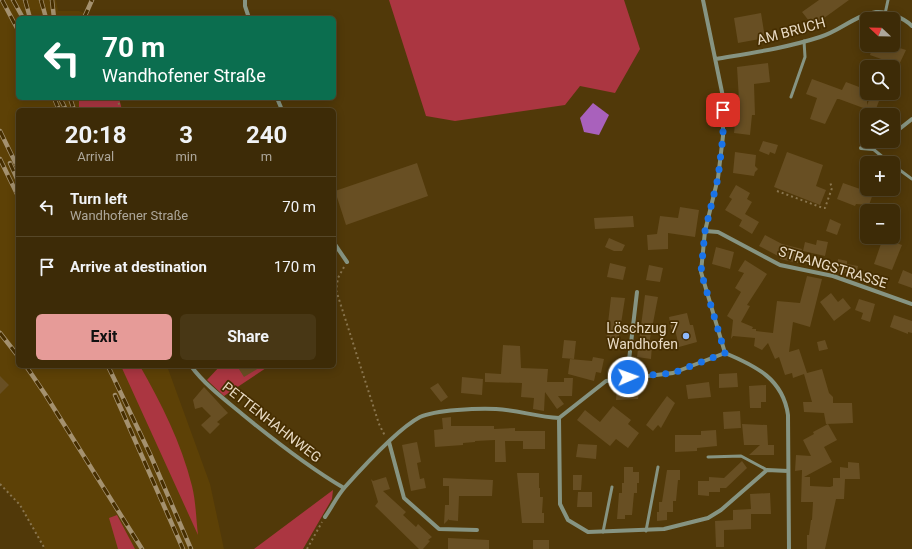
<!DOCTYPE html>
<html lang="en">
<head>
<meta charset="utf-8">
<style>
  body { margin:0; font-family:Roboto,sans-serif; background:#483715; color:#f1f3f6; height:100vh; display:flex; flex-direction:column; font-size:15px; white-space:nowrap }
  * { box-sizing:border-box; margin:0 }
  p { font-size:13px; color:#ada79b }
  .icon { flex:none; width:22px; height:22px; fill:none; stroke:currentColor; stroke-width:2; stroke-linecap:round; stroke-linejoin:round }
  .map { position:relative; flex:1; overflow:hidden }
  .panel { position:absolute; left:16px; top:108px; width:320px; height:260px; display:flex; flex-direction:column; background:#3d2b07; border-radius:6px; box-shadow:0 2px 10px #0003,0 0 0 1px #564728 }
  .panel>* { flex:none }
  .guide { position:absolute; left:16px; top:16px; width:320px; height:84px; border-radius:6px; box-shadow:0 2px 10px #0003,0 0 0 1px #564728; background:#0b6e4f; color:#fff; overflow:hidden }
  .needle { width:26px; rotate:292deg }
  .fabs { position:absolute; left:860px; top:12px; display:grid; gap:8px }
  .fabs a { display:grid; place-items:center; width:40px; height:40px; border-radius:6px; background:#3d2b07; box-shadow:0 2px 10px #0003,0 0 0 1px #564728; font-size:20px }
  .pin { position:absolute; display:grid; place-items:center; width:34px; height:34px; color:#fff; margin:-17px; border-radius:8px; box-shadow:0 2px 6px #0006 }
  .me { position:absolute; width:44px; margin:-22px; rotate:88deg; stroke-linejoin:round; filter:drop-shadow(0 0 3px #0008) }
  .turn { display:flex; align-items:center; gap:14px; height:84px; padding:0 20px; font-size:18px }
  .turn .icon { width:52px; height:52px; stroke-width:2.5 }
  .turn b { display:block; font-size:28px; line-height:34px }
  .eta { display:flex; justify-content:space-evenly; align-items:center; height:68px; text-align:center }
  .eta b { font-size:24px; font-weight:700; line-height:28px }
  .cta { display:flex; gap:8px; margin-top:auto; padding:8px 20px }
  .cta a { flex:1; height:46px; border-radius:6px; background:#e69b98; color:#111; font-size:16px; font-weight:700; line-height:46px; text-align:center }
  .cta a+a { background:#483715; color:#f1f3f6 }
  ul { padding:0; list-style:none }
  li { display:flex; align-items:center; gap:12px; height:60px; padding:0 20px; border-top:1px solid #564728 }
  li div { flex:1 }
  li b { display:block; font-size:15px }
  li em { font-style:normal }
  .map>svg:first-child { display:block }
  .built { fill:#5d4106 }
  .green { fill:#ab3641 }
  .water { fill:#a961bc }
  .building { fill:#684f23 }
  .lines { fill:none; stroke-linecap:round; stroke-linejoin:round }
  .path { stroke:#89754e; stroke-width:2; stroke-dasharray:2 3; stroke-linecap:butt }
  .lane { stroke:#869482; stroke-width:3 }
  .street { stroke:#869482; stroke-width:4 }
  .rail-casing { stroke:#a4916f; stroke-width:4.5 }
  .rail { stroke:#462e00; stroke-width:3; stroke-dasharray:9; stroke-linecap:butt }
  .route { stroke:#1a73e8; stroke-width:7; stroke-dasharray:0 12.6 }
  .poi-dot { fill:#8eb9fc; stroke:#462e00; stroke-width:1.5 }
  .labels { text-anchor:middle; stroke-width:3.5; stroke-linejoin:round; paint-order:stroke }
  .street-label { font-size:14px; fill:#e9dbc4; stroke:#462e00 }
  .poi-label { font-size:14px; fill:#e9dbc4; stroke:#462e00; text-anchor:end }
</style>
</head>
<body>
<div class="map">
<svg width="912" height="549" viewBox="0 0 912 549">
  <rect width="100%" height="100%" fill="#513909"/>
  <path class="built" d="M0,0H56L58,11H79L90,15L89,18H18V98H79V110H18V366H167L210,484L224,549H45L20,505L0,484Z"/>
  <path class="green" d="M389,0H624L640,49L615,93L580,86L565,105L455,121L426,116Z
    M79,98H119L122,110H79Z
    M121,366H140C162,405 181,442 192,486C196,502 196,519 198,535Z
    M220,366H269L224,396L207,380Z
    M333,490L332,499L303,549H254Z
    M117,515L135,549H118L109,518Z"/>
  <path class="water" d="M593,103L609,115L599,135L584,132L580,118Z"/>
  <path class="building" d="M819,0H849L813,26L802,12Z
    M761,13L765,38L738,43L734,18Z
    M873,45H890L906,50L898,67H882L884,60L870,55Z
    M768,63L770,82L754,84L755,115H752L750,135L734,133L736,116H740L737,67Z
    M812,79L842,90L846,82L867,90V105L872,93H882L874,114L865,111L866,109L839,99H837L825,124L810,119L817,98L806,94Z
    M763,141L778,145L775,154L770,152L769,155L759,151Z
    M735,152L756,155L755,166L758,169L755,172L754,176L733,173Z
    M787,152L823,165L816,186L826,190L820,205L774,187Z
    M417,163L428,196L346,225L335,191Z
    M843,183L863,190L864,188L874,191L869,205L856,204L855,206L837,199Z
    M736,185L750,193L747,199L752,202L745,214L759,222L752,234L739,226L742,220L725,210L732,199L729,197Z
    M680,207L699,210L695,237L668,233V249L648,250L647,235L657,234L660,216L678,218Z
    M633,216L634,227L595,229L594,218Z
    M830,219L841,224L837,235L826,231Z
    M765,235L782,244L802,249L798,263L780,259V257L759,246Z
    M609,238L625,245L622,251H614L605,247Z
    M883,238L902,245L892,270L874,264Z
    M817,240L828,242L825,256L803,251L805,242L816,245Z
    M716,247L734,252L730,269L712,264Z
    M838,259L847,261V264L858,266L856,275L836,271Z
    M745,260L767,274L747,305L750,306L741,322L753,327L752,329H756V331L773,333L777,301L800,303L807,276L822,279L810,327L793,322L789,352L799,349L807,373L822,369L829,393L833,397V403H852L853,423L826,424L824,413L804,412L803,402H812L804,374L793,378L792,373L785,375L779,357L775,359L768,343L762,350L754,346L755,338L733,336L731,339L733,320L727,316L741,292L735,288L744,273L738,271Z
    M610,263L626,267L623,280L607,277Z
    M649,265L663,268L660,282L646,280Z
    M903,270L912,274V288L898,283Z
    M831,293L838,302L843,298L851,308L834,321L820,302Z
    M645,295L658,297L649,344L652,345L651,359L637,357Z
    M611,297L625,298L618,343L606,341Z
    M859,299L875,304L870,322L861,319L863,313L855,310Z
    M687,313L690,325H693L697,342L679,347L675,329H671L669,317Z
    M894,315L912,321V333L908,332V334L890,327Z
    M564,340L576,341L574,359L562,358Z
    M825,340L828,349L819,351L817,342Z
    M503,345L520,346L521,368L548,369L547,382H564V378H573L572,396H558L564,404L557,409L545,392L544,411L533,409L534,398L521,397L522,383L485,382V373L501,374Z
    M593,357L604,359L601,373L596,372L594,381L568,374L570,359L592,361Z
    M237,366H262L244,377Z
    M737,373L738,387L719,388V374Z
    M0,376L9,385L0,394Z
    M462,377L483,379L482,395L461,393Z
    M709,382L711,397L688,399L686,385Z
    M438,383L448,397L441,402L430,388Z
    M640,385L638,399L616,400L617,386Z
    M766,385V402H761V408H750L749,386Z
    M204,387L228,413L217,422L220,424L210,434L201,425L211,416L202,407L195,409L193,400Z
    M667,396L675,403L661,428L658,425L653,431L646,425Z
    M613,406L631,420L628,424L639,433L628,448L616,439L610,446L577,420L585,410L600,422Z
    M740,411L741,428L724,429L723,412Z
    M451,417V426H494V429L515,428V431H545V449H523V441H505L506,462H495V440L475,441V442L463,443V445L435,447L434,430L443,429L442,418Z
    M742,424L767,425L768,445H774V455H749L760,445H744Z
    M828,424L837,440L824,447L832,462L804,477H810V486L830,487L833,486V478H840V467L848,468V462L859,463L860,479H845L844,499H836L825,549H807V535H809L811,520H812L813,502H801L802,470L795,471L796,455L811,456L803,440L814,434L813,432Z
    M716,430L717,446L697,448V451L675,452V435H701V431Z
    M417,442L421,462L417,463L420,479L424,478L426,488L411,491L402,445Z
    M578,444L597,445L596,459L576,457Z
    M742,461L747,468L726,488H720V492H709V496L698,495V481H709V477L724,478Z
    M624,467H633V472H639V483H637V493H634L632,515H625V519H617L619,493H622V483H624Z
    M667,470H680V480H678L676,501H673V512H667V520L657,521V512H659V502H662Z
    M517,473H539V488H540V497H543L542,513H544V523H522Z
    M573,475H582L581,490H573Z
    M386,477L390,489L383,491L406,512L403,515L416,527L418,524L432,537L428,540L430,541L423,549H419L375,506L378,502L371,479L373,481Z
    M443,478L493,480L492,496H459L458,521L449,520V519L444,524L445,505H449V486H443Z
    M578,492H592V507H577Z
    M770,493L771,514H751V529L724,530V547H716L715,521L733,520V510L751,509L750,494Z
    M448,538L489,540V549H448Z
    M533,540H549V549H533Z"/>
  <g class="lines">
    <path class="path" d="M117,98L121,110
      M777,191L823,208H825L832,188L830,182
      M344,267L338,278L336,290L379,424L385,436
      M0,484L20,505L45,549
      M307,549L322,522"/>
    <path class="lane" d="M885,14L888,0
      M791,97L805,57L804,41
      M873,149L890,163
      M893,165L912,179
      M708,457L741,456L767,470
      M646,531L658,467
      M603,532L612,487"/>
    <path class="street" d="M245,0V6L249,18
      M703,0L723,97V136L718,178L705,231L701,272L725,353C756,366 783,379 788,415L789,549
      M716,59C751,53 786,48 820,37C840,31 855,15 876,12C887,11 904,18 912,26
      M277,98L282,110
      M893,134L912,119
      M861,148L873,149L884,141
      M705,231L718,232L780,265L833,276L912,304
      M334,243L347,262
      M191,366C205,385 224,399 242,414C275,441 308,467 344,488
      M627,377L637,292
      M559,418L560,504L568,520L588,532L664,529L708,518L721,510L767,470L788,471
      M389,442L404,498L439,529L477,530
      M325,517C332,507 337,496 345,487C362,468 399,428 420,417C435,410 479,408 496,409C517,410 537,417 559,418L606,381L673,373L725,353"/>
    <g class="rail-casing">
      <path id="rail" d="M2,0L18,30
        M13,0L23,18
        M25,0L30,18
        M41,0L46,18
        M52,0L54,18
        M84,18L92,0
        M54,98L59,110
        M60,98L66,110
        M70,98L74,110
        M0,131L18,168
        M0,159L18,196
        M10,163L18,181
        M0,333L18,356
        M26,366L45,394L142,549
        M108,366L150,454L191,549
        M115,395L183,549"/>
    </g>
    <use href="#rail" class="rail"/>
  </g>
  <g class="lines">
    <path class="route" d="M628,377L673,373L725,353L701,272L705,231L718,178L723,136V110"/>
  </g>
  <circle class="poi-dot" cx="686" cy="336" r="4"/>
  <g class="labels">
    <g class="street-label">
      <text transform="translate(791 31) rotate(-15)" y="5">AM BRUCH</text>
      <text transform="translate(833 267) rotate(17)" y="5">STRANGSTRASSE</text>
      <text transform="translate(272 422) rotate(38)" y="5">PETTENHAHNWEG</text>
    </g>
    <g class="poi-label">
      <text x="678" y="333">Löschzug 7<tspan x="678" dy="16">Wandhofen</tspan></text>
    </g>
  </g>
</svg>
<div class="fabs">
<a><svg class="needle" viewBox="-14 -14 28 28"><path d="M0-13l5 13h-10z" fill="#e53935"/><path d="M0 13l5-13h-10z" fill="#ada79b"/></svg></a>
<a><svg class="icon" aria-label="search" viewBox="0 0 24 24"><circle cx="10" cy="10" r="6"/><path d="M15 15l6 6"/></svg></a>
<a><svg class="icon" aria-label="layers" viewBox="0 0 24 24"><path d="M12 4l9 5-9 5-9-5zM3 14l9 5 9-5"/></svg></a>
<a>+</a>
<a>−</a>
</div>
<div class="pin" style="left:723px;top:110px;background:#d93025"><svg class="icon" aria-label="arrive" viewBox="0 0 24 24"><path d="M6 21V4h12l-3 4 3 4H6"/></svg></div>
<svg class="me" style="left:628px;top:377px" viewBox="-20 -20 40 40"><circle r="17" fill="#1a73e8" stroke="#fff" stroke-width="3"/><path d="M0-11L8 9 0 5-8 9z" fill="#fff"/></svg>
<div class="guide">
<div class="turn"><svg class="icon" aria-label="left" viewBox="0 0 24 24"><path d="M17 20v-9H6M10 6l-5 5 5 5"/></svg><div><b>70 m</b>Wandhofener Straße</div></div>
</div>
<section class="panel">
<div class="eta">
<div><b>20:18</b><p>Arrival</p></div>
<div><b>3</b><p>min</p></div>
<div><b>240</b><p>m</p></div>
</div>
<ul>
<li><svg class="icon" aria-label="left" viewBox="0 0 24 24"><path d="M17 20v-9H6M10 6l-5 5 5 5"/></svg><div><b>Turn left</b><p>Wandhofener Straße</p></div><em>70 m</em></li>
<li><svg class="icon" aria-label="arrive" viewBox="0 0 24 24"><path d="M6 21V4h12l-3 4 3 4H6"/></svg><div><b>Arrive at destination</b></div><em>170 m</em></li>
</ul>
<div class="cta"><a>Exit</a><a>Share</a></div>
</section>
</div>
</body>
</html>
